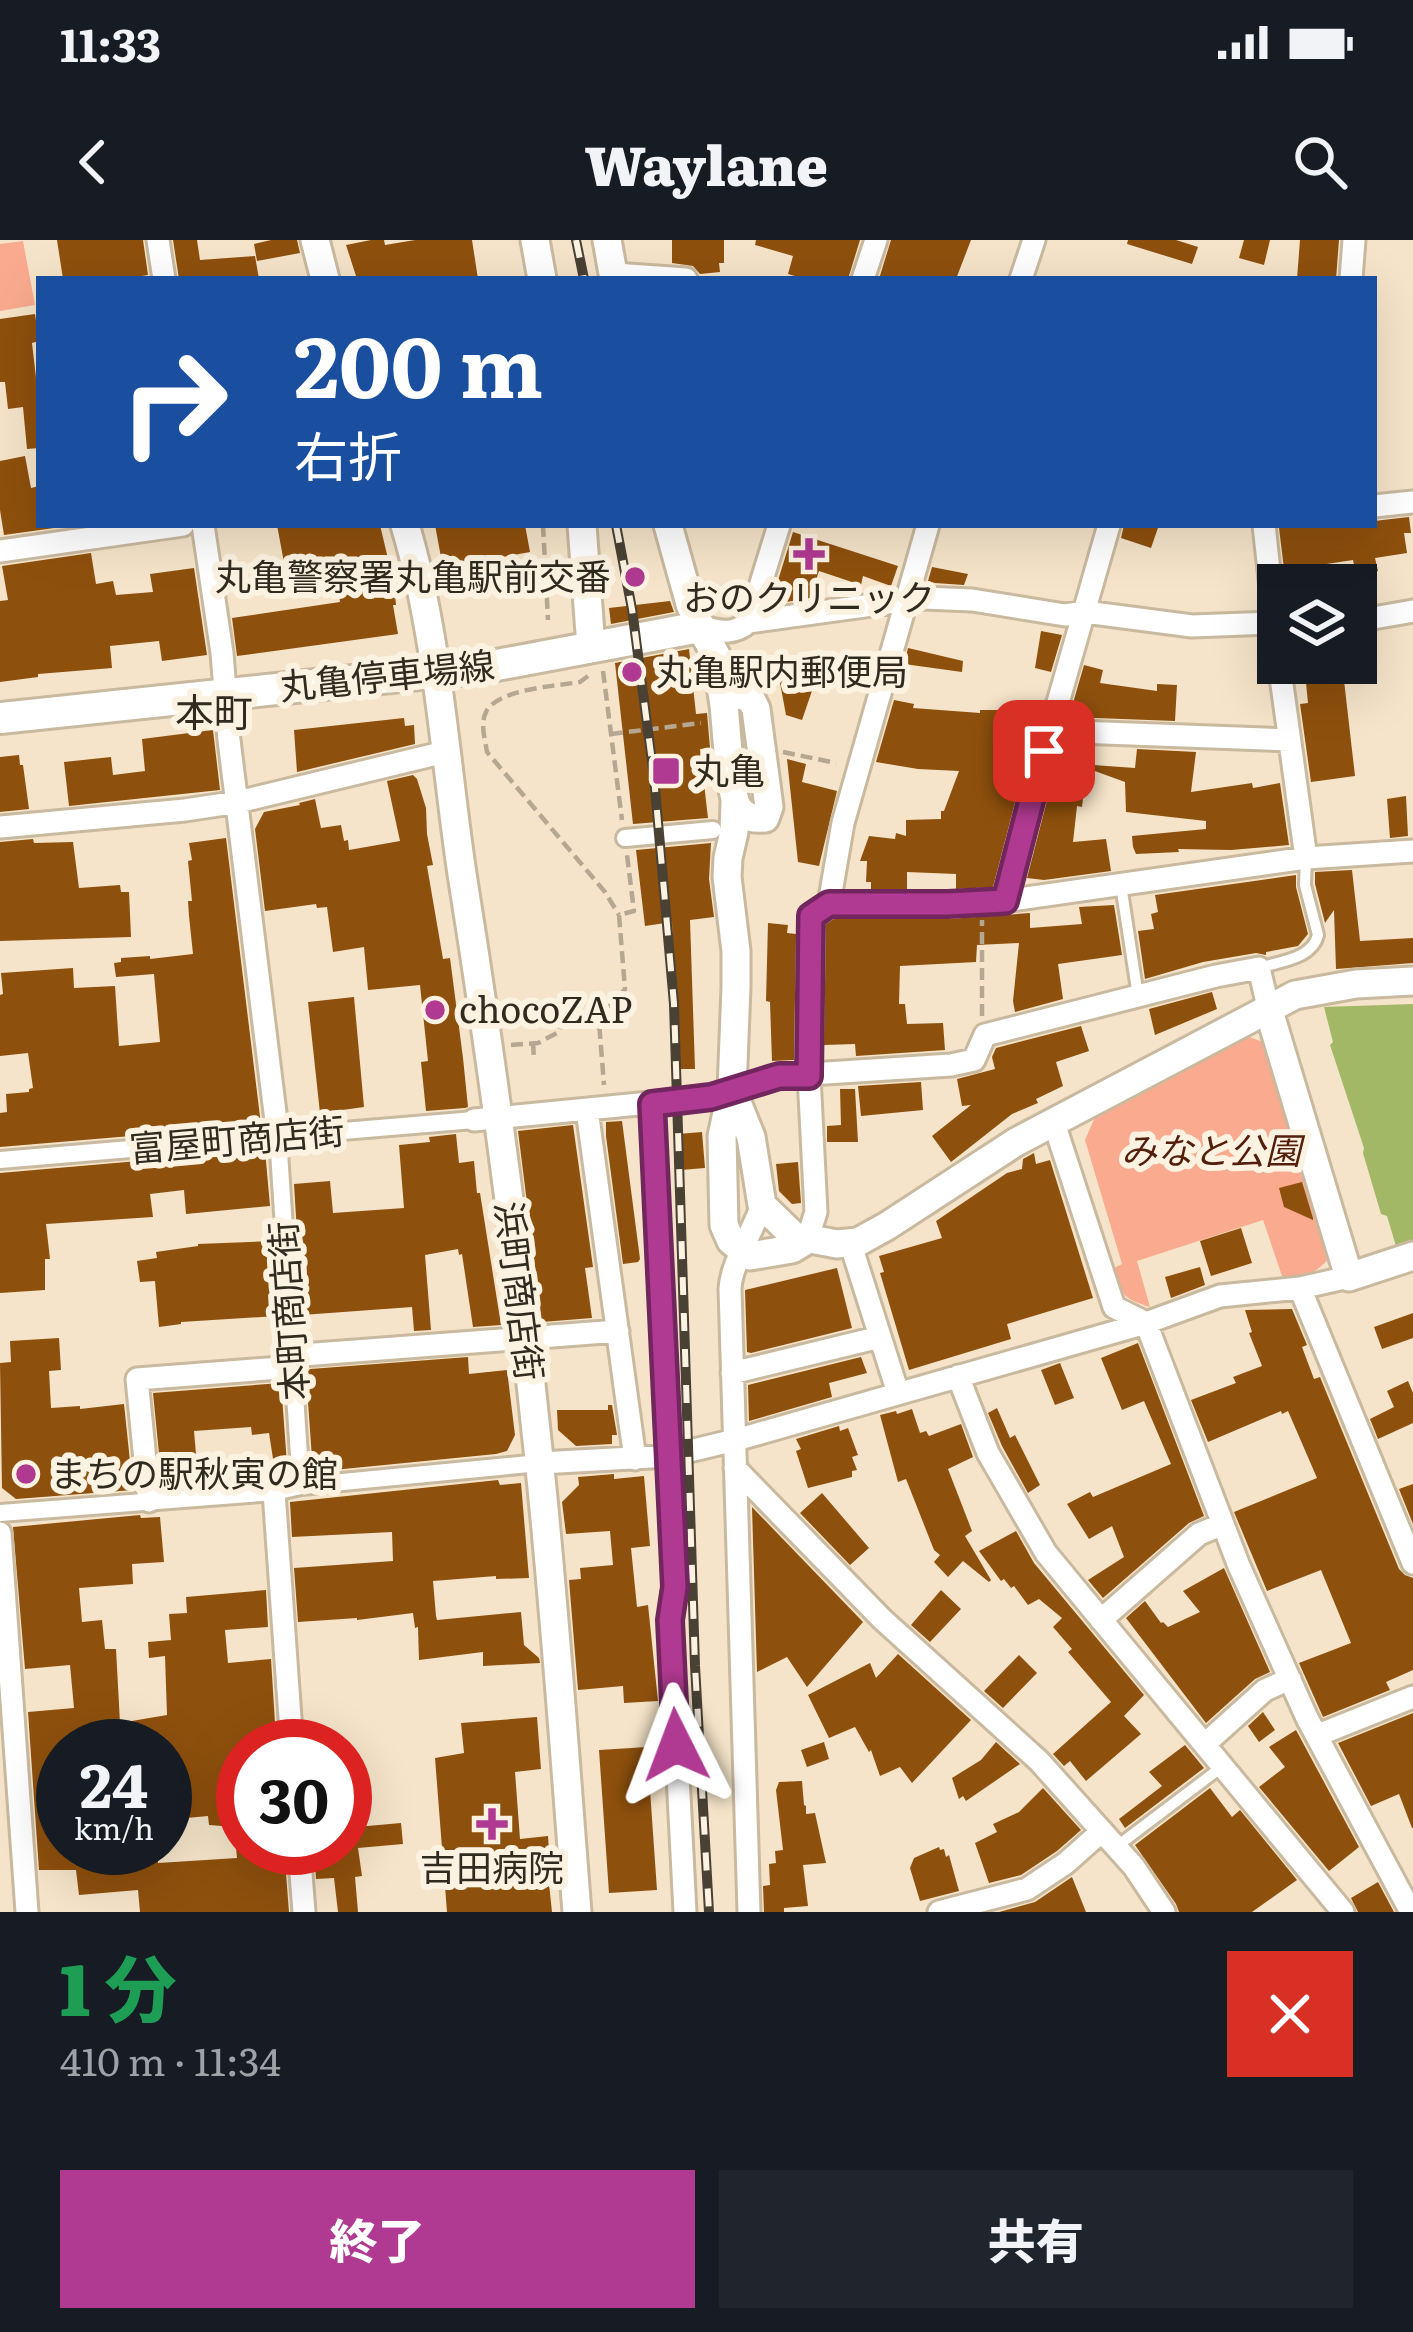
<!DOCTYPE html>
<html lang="ja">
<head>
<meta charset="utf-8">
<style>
  body { margin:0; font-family:Literata,"Noto Sans JP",serif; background:#20242c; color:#f1f3f6; height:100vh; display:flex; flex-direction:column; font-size:45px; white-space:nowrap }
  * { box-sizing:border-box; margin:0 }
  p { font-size:39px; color:#9ea1a6 }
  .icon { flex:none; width:66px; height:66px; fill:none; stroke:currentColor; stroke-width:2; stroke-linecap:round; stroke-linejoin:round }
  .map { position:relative; height:1672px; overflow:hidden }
  .drawer { display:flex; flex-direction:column; background:#171b24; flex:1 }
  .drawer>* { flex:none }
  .hud { position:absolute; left:36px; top:36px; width:1341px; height:252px; border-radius:0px; box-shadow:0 12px 48px #0002; background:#1a4fa0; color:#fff; overflow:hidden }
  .buttons { position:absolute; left:1257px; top:324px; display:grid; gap:24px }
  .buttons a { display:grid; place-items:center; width:120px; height:120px; border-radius:0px; background:#171b24; box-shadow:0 12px 48px #0002; font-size:60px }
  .speed { position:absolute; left:36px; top:1479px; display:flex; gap:24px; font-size:60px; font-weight:700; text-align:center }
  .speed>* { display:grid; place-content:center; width:156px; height:156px; border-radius:50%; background:#171b24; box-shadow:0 12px 48px #0002; line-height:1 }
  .speed small { font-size:30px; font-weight:400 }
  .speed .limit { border:18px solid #d22; background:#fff; color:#111 }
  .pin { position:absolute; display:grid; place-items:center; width:102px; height:102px; color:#fff; margin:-51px; border-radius:24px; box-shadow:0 6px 18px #0006 }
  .me { position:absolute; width:132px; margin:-66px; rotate:357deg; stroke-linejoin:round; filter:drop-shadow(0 0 9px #0008) }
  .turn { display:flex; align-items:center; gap:42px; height:252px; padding:0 60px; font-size:54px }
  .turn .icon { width:156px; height:156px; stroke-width:2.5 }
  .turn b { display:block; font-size:84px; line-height:102px }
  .round { display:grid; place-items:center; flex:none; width:126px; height:126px; border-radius:0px; background:#20242c }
  .headline { display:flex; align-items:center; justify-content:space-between; height:204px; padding:0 60px }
  h1 { font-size:72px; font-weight:800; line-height:90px; color:#1e9e55 }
  .action { display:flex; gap:24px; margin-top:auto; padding:24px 60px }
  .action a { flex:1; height:138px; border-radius:0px; background:#b03a91; color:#fff; font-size:48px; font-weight:800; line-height:138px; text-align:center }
  .action a+a { background:#20242c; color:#f1f3f6 }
  .status { display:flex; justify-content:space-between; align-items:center; height:84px; padding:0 60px; background:#171b24; direction:ltr }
  .status svg { height:33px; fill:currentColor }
  header { display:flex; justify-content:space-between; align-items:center; height:156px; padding:0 60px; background:#171b24; font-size:54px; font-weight:800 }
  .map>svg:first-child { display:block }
  .green { fill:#faab8f }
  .water { fill:#a3b866 }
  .building { fill:#8e500d }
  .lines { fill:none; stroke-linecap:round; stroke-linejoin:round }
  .service-casing { stroke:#c9b99f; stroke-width:16 }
  .pedestrian-casing { stroke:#c9b99f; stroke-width:22 }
  .minor-casing { stroke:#c9b99f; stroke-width:27 }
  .tertiary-casing { stroke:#c9b99f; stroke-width:33 }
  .secondary-casing { stroke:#c9b99f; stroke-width:36 }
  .path { stroke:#b5a792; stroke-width:4.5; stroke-dasharray:12 6; stroke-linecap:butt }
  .service { stroke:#fff; stroke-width:10 }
  .pedestrian { stroke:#fff; stroke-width:16 }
  .minor { stroke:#fff; stroke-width:21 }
  .tertiary { stroke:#fff; stroke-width:27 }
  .secondary { stroke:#fff; stroke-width:30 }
  .rail-casing { stroke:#494134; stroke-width:10 }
  .rail { stroke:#fcf2e2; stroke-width:6; stroke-dasharray:18; stroke-linecap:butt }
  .route-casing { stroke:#72265e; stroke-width:30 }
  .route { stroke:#b03a91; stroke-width:21 }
  .poi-dot { fill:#b03a91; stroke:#fcf2e2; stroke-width:4.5 }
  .labels { text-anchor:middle; stroke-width:12; stroke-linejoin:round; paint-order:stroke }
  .poi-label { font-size:36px; fill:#302a1f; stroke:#fcf2e2; text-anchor:start }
  .street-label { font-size:36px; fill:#302a1f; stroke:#fcf2e2 }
  .park-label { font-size:36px; font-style:italic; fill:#54200c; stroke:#fcf2e2 }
  .neighbourhood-label { font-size:39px; fill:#302a1f; stroke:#fcf2e2 }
</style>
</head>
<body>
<div class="status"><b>11:33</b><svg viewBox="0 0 49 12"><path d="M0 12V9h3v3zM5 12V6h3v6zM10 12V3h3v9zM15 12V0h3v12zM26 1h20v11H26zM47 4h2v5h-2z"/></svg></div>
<header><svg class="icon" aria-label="back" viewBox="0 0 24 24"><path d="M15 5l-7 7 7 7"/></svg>Waylane<svg class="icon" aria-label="search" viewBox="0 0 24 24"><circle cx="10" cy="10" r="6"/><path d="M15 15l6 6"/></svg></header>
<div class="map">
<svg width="1413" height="1672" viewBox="0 0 1413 1672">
  <rect width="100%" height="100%" fill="#f5e4c9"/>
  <path class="green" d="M23,1L35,65L0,71V4Z
    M1249,797L1266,803L1329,1018C1315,1035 1304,1037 1282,1036L1263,980L1137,1021L1150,1067C1123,1058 1122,1056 1112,1029L1122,1024L1085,900L1096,875Z"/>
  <path class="water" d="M1413,764V1001L1396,1006L1387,976L1381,974L1363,913L1364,908L1330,805L1333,802L1324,767Z"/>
  <path class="building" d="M57,0H143L148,35L123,39H63Z
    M173,0H197L200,20L255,16L259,39H179Z
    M271,0H297L300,13L257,21L254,4Z
    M371,0H384L385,5L415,0H472L478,39H357L346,5Z
    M672,0H724V23H719L720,32L700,34L693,26L672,23Z
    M756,0H860L848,39H805L788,34L793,16L755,5Z
    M891,0H971L956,39H879Z
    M1128,0H1176L1198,7L1192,24L1127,4Z
    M1244,0H1270L1264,25L1239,18Z
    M1300,0H1339L1336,39H1297Z
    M35,74L39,101L32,103L38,155L39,208L27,209L23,167L8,169L5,142H0V79Z
    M25,216L31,248L39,246V285H76L4,295L0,270V221Z
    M1409,277L1411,293H1404L1407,313L1375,318L1378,331L1356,334L1353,320L1300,328L1302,345H1286L1279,288L1296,285H1374V281Z
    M277,285H380L394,344L396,365H393L398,394L237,416L232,378L340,362L334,319L285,328Z
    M435,285H525L530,312L443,328Z
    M1124,285H1159L1151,308L1121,298Z
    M793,292L898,326L891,346L863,336L861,345L819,331L810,358L780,363L772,360Z
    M91,313L96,344L113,341L116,355L153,352L150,334L194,328L207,415L162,421L159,401L110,406L112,428L38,434V437L0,442V361L8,360L2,326Z
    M932,327L968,334L964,345L935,343L928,341Z
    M670,361L674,372L611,384L609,368Z
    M1041,391L1062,395L1051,432L1035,428Z
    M908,408L963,421L962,432L904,424Z
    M689,409L696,474L707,473L710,508L700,509L708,578L633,584L615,423Z
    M1304,423H1342L1355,536L1311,542L1300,464L1308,463Z
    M1084,425L1103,430L1100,443L1157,451V444L1177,445L1175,481L1069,477Z
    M778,432L814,445L802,480L786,475Z
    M894,460L914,464L913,468L980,473V470H1007L1006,495L1031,501L993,647L956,649V634L907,632V649H871V642H866L867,621H860L869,596L895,599L896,593L906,596V580L941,579V571H944L959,531L918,529L876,522Z
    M404,478L405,486L414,485L415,504L297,532L294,490Z
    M213,490L220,550L69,566L64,522L111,517L113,535L145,531L142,499Z
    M1061,506L1077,507L1071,536L1084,549L1082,567L1077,566L1073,602L1106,599L1111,631L1044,640L1027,638Z
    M1137,509L1196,512L1191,552L1252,543L1253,548L1280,543L1289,605L1231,610L1178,609L1179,612L1136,614L1133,607L1132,596L1206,589V581L1126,572L1125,542L1092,530L1093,525L1135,528Z
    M19,515L20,525H23L29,569L0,572V517Z
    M787,519L806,524L802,542L837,551L819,626L798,622Z
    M413,535L417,539L426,568L427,594L433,625L427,626L443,719L450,718L463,818L468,867L465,868L426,871L421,822L428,821L420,745L368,750L364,707L333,712L327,667L317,668L316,664L265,671L255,589L264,572L300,565L299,563L315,559L321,588L341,585L344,601L348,600L349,610L400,601L387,541Z
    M1406,556L1408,596L1390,598L1387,559Z
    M226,598L261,885L0,907V873L7,872L6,854L29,852V849L33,848L28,813L0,816V755L3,754L1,733L73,728L74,748L115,746L119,806L160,802L154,734L116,737L114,723L121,722V718L150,716V719L193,714L189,676L188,661H192L188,621L192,620L189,603Z
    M33,599L34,603L73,602L79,648L120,645L121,652H129L131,697L0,701V602Z
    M711,603L709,639L714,677L690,680L695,829H677L672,682L645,686L636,610Z
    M1352,630L1360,701L1413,698V723L1336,729L1334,670L1325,683L1315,644V632Z
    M1296,635V647L1308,694L1298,706L1266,712V715L1256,713L1203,722L1145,739L1138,691L1154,689L1151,674L1158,672L1155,655Z
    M1114,665L1122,715L1058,724L1063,759L1015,772L1013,761L1019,703L977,705L976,722L900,726L899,764H905L907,784L943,783L945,810L856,816L855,804L824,805L826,684L834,679H949L1030,673V688L1082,684L1079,667Z
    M768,683L788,685L787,693L796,694L794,820L772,821L770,762L766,761Z
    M1212,752L1217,769L1155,795L1149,769Z
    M354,757L364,867L320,873L308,762Z
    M1081,786L1089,811L1056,822L1063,846L1036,859L1038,863L1012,874L951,922L932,896L971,865L962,866L957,839L995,829L992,817L996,808Z
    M921,842L923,870L861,876L858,846Z
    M840,849H855L858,902H827V886L841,885Z
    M622,881L640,1019L638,1022L623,1024L606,896V882Z
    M573,885L593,1027L585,1028L592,1078L542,1082L518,891Z
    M702,892L705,928L681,930L678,894Z
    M456,894L459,923L474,921L477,953H480L501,1085L473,1087L462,1014L459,1015L458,1009L425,1015L431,1090L414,1091L412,1067L302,1075L294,944L330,941L333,973L404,968L399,905L430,902L429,897Z
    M265,910L270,966L186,974L184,950L150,954L153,977L46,984L50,1019H45V1050L0,1053V933Z
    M1034,913L1036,924L1050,920L1093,1058L1007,1084L1011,1099L909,1130L880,1033L884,1032L879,1016L942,998L936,981L1007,933L1022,929L1023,919Z
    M798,922L801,963L792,964L779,951L776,924Z
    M1302,942L1313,978V980L1284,967L1279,948Z
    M1241,988L1252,1023L1211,1036L1200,1001Z
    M272,1001L277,1076L181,1082V1084L159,1087L155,1041L140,1042L137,1021L157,1018L156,1012L198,1006V1004Z
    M1200,1027L1205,1045L1171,1058L1165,1037Z
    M837,1028L852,1088L751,1113L747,1112L745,1050Z
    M1292,1069L1307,1105L1302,1107L1314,1139L1320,1137L1399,1329L1405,1335L1413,1338V1430L1386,1442L1390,1450L1323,1477L1299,1423L1351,1403L1321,1330L1267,1351L1234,1272L1317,1238L1288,1171L1282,1174L1281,1171L1208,1202L1191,1160L1236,1143L1233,1137L1262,1126L1249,1093L1252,1092L1245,1070Z
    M1413,1073V1098L1382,1109L1374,1087Z
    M59,1098L61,1130L49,1131L51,1168L80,1166V1169L124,1164L133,1250L16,1259L2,1248L0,1123L11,1122L10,1101Z
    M1138,1103L1204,1276L1189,1283L1103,1358L1088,1340L1124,1317L1112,1286L1089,1299L1067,1264L1090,1252L1093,1257L1171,1224L1144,1161L1122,1170L1101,1118Z
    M468,1117L469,1134L507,1130L515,1195L507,1211L496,1214L313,1232L306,1134L310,1129Z
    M861,1117L867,1133L829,1143L832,1157L749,1181L748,1145Z
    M1060,1123L1074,1158L1055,1165L1041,1130Z
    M1408,1141L1413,1153V1183L1378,1199L1370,1179L1394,1167L1387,1151Z
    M281,1143L287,1224L274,1225L269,1193L252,1195L251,1187L194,1191L196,1214L180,1218L181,1243L162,1244L153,1153Z
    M608,1165H612L617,1195H612V1204L576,1206L558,1190L557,1170H608Z
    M997,1168L1010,1198L1015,1195L1040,1245L1028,1253L1002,1206L988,1173Z
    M912,1169L920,1193L926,1191L929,1196L961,1184L973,1217L948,1229L972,1291L965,1296L991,1340L989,1342L963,1321L948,1337L934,1322L940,1315L934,1310L906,1239L898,1242L880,1175L896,1171L897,1174Z
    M839,1186L840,1191L848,1188L858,1215L852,1217L857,1230L852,1231V1237L808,1248L796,1211L801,1209L796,1199Z
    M614,1234V1239L644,1236L650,1306L631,1308L637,1367L648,1365L658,1461L624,1463L623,1446L578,1450L569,1340L581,1339L580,1328L613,1325L610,1291L566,1294L562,1262L579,1245L578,1237Z
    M498,1240L500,1245L521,1243L529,1338L496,1339V1336L433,1341L436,1376L437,1380L521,1372L524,1405L539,1418L540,1423L483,1426V1412L419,1420L418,1387L415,1388L413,1373L357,1380V1378L298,1382L294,1328L393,1321L392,1292L292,1297L290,1262Z
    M1413,1244V1284L1399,1249Z
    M822,1253L869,1308L850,1325L800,1273Z
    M752,1267L863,1382L807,1447L787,1417L757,1432Z
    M140,1275L141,1278L160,1277L164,1322L132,1324L133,1344L79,1348L82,1382L102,1380L105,1409H116L120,1483L167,1475L165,1416L149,1418L148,1402L171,1400L169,1374L187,1373L186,1357L266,1350L268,1387L225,1390L228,1423L271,1419L276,1499L243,1502V1583L222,1586L209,1585L208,1576L165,1580V1506H63V1609L157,1608L158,1623L237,1618L236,1608H284L289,1672H140L138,1650L79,1655L76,1630H39L28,1472L74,1468L70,1425L25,1429L13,1287Z
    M1016,1291L1034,1323L1144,1455L1124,1476L1141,1494L1086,1541L1070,1521L1064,1526L1053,1514L1111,1462L1068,1412L1072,1409L1053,1387L1062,1378L1039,1359L1028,1365L1014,1346L1011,1348L1004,1339L1001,1341L979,1311Z
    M1224,1328L1270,1432L1255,1439L1206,1483L1126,1378L1145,1361L1161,1383L1163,1382L1168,1387L1200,1372L1183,1351Z
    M941,1350L961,1369L930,1402L911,1385Z
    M898,1414L971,1480L912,1543L900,1527L880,1536L871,1510L869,1512L855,1487L829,1498L808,1455L870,1423L876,1438Z
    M1019,1415L1037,1433L1003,1468L984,1451Z
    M1263,1472L1275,1490L1259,1502L1248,1486Z
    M1413,1473V1588H1412L1399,1554L1371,1566L1338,1503Z
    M537,1477L541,1529L515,1532L520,1599L548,1596L550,1625H547L552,1672H447L435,1518L464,1513L461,1483Z
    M1296,1490L1359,1607L1329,1631L1259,1547L1285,1527L1269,1507Z
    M824,1502L829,1519L807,1527L801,1510Z
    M996,1502L1020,1524L966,1561L963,1556L959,1559L952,1538L981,1520Z
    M1185,1505L1204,1528L1125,1588L1119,1579L1162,1546L1149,1532Z
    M647,1507L657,1650L609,1653L599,1510Z
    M802,1541L804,1565L806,1566V1574L815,1573L826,1623L803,1625L808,1666L784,1668V1672H764L763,1646L770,1645L769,1624L776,1623L775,1611L783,1610L776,1550L779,1542Z
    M1043,1548L1081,1590L1057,1611L1021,1635L989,1643L975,1603L997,1592L993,1584L1019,1572Z
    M1210,1548L1232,1577L1240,1570L1297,1640L1252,1672H1179L1176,1664L1135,1605Z
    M401,1583L403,1604L358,1608L362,1636L355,1637L358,1672H338L334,1638L316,1639L314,1608H345V1588Z
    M939,1607L940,1610L944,1609L946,1617L949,1615L959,1651L920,1661L910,1628L914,1618Z
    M1072,1637L1086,1672H999L1035,1662Z
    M1378,1642L1394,1672H1358L1351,1658Z"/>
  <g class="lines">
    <g class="service-casing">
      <path id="service" d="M1121,645L1138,756
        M1259,728C1281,721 1312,719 1318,695L1305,645L1306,618
        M1116,1607L1223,1526"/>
    </g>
    <g class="pedestrian-casing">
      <path id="pedestrian" d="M625,598L713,590
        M278,897L301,1246
        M0,920L474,880
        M0,1273L274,1252L301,1246L540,1223"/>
    </g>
    <g class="minor-casing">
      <path id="minor" d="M158,0L164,39
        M614,34L686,39
        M863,39L876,0
        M1021,39L1034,0
        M1351,39L1354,0
        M1374,266L1413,262
        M203,285L222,413L229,500L278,897
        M1264,285L1278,413
        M0,311L183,285
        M1356,381L1413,371
        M749,382L923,358L972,360L1065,375L1085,372L1192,386L1274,383
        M700,387C720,391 732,396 749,382L779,285
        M1279,423L1306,618
        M1050,491L1289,500
        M0,587L185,570L238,562L445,512
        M1005,661L1044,511L1109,285
        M829,664L843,583L928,285
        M652,864L675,1347L670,1380L685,1672
        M587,870L635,1219
        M474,880L711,857L779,836L951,825L974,820L985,795L1216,736L1259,728L1269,771
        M1054,883L1114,1067L1146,1083L1239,1326L1307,1478L1411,1672
        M807,1000L816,972L809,836L811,676L829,664H948L1005,661L1306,618L1413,611
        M850,1002L898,1153
        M1300,1048L1413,1323
        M732,1133L880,1097
        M958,1136L988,1213L1046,1313L1343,1672
        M540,1223L669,1216L743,1198L1146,1083L1220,1056L1300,1048L1349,1037
        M735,1228L882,1379L1039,1521L1134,1627L1164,1672
        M274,1252L292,1506
        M149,1261L137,1139L293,1127L302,1115L618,1091
        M0,1293L27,1672
        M1101,1380L1199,1294L1223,1284
        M1318,1495L1413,1457
        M1205,1504L1265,1450L1290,1439
        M299,1608L304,1672
        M749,1672L730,1049C731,1024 753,991 762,965
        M939,1672L1027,1649L1066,1623L1102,1591"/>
    </g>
    <g class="tertiary-casing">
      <path id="tertiary" d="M315,0L325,39
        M535,0L542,39
        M607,0L614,39
        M405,285C438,395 445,520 462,634C493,828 519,1024 539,1219C555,1370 565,1521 577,1672
        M582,285L591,407
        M668,285L690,364L700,387L716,415L724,465
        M739,454L751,459L756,469L769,567L765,578C754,579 746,578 739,569C730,558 726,484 724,465L727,459Z
        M735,561L734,592L728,618L727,637L736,711V747L732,850L722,896L724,985L731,1001L750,1016L792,1009L807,1000
        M1269,771L1349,1037L1413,1016
        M732,850L751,897L762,965L794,996L837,1004L858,1002L887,986L1016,902L1295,755L1356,744L1413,741"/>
    </g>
    <g class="secondary-casing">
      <path id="secondary" d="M0,478L486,427L700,387"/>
    </g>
    <path class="path" d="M543,285L548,380
      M603,431L622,580
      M588,436L580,442C556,446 497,449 486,472C480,484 485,499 487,512L605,652L619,675
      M611,494L701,483
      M783,512L836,523
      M598,769L604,845
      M982,776V680
      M542,781L564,778
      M533,803L534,819
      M511,805L538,803L559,792L564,778L612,765L625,749L619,675L634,671L627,615"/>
    <use href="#service" class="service"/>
    <use href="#pedestrian" class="pedestrian"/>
    <use href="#minor" class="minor"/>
    <use href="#tertiary" class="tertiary"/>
    <use href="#secondary" class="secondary"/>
    <g class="rail-casing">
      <path id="rail" d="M576,0L584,39
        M616,285L632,369L654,537L674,764L695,1426L709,1672"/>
    </g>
    <use href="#rail" class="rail"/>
  </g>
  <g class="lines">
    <g class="route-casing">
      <path id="route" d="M676,1505L670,1380L675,1347L652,864L711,857L779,836H809L811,676L829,664H948L1005,661L1044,511"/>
    </g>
    <use href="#route" class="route"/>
  </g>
  <g class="poi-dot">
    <path d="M803 296h12v12h12v12h-12v12h-12v-12h-12v-12h12z"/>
    <circle cx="635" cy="337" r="12"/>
    <circle cx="632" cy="432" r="12"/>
    <rect x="651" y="516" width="30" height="30" rx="6"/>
    <circle cx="435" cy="770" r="12"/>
    <circle cx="26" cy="1234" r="12"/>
    <path d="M486 1566h12v12h12v12h-12v12h-12v-12h-12v-12h12z"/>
  </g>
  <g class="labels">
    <g class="poi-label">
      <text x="611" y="350" text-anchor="end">丸亀警察署丸亀駅前交番</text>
      <text x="809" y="371" text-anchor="middle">おのクリニック</text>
      <text x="656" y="445">丸亀駅内郵便局</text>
      <text x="693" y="544">丸亀</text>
      <text x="459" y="783">chocoZAP</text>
      <text x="50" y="1247">まちの駅秋寅の館</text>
      <text x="492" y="1641" text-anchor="middle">吉田病院</text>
    </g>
    <g class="street-label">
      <text transform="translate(387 436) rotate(-6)" y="13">丸亀停車場線</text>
      <text transform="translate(237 900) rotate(-5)" y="13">富屋町商店街</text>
      <text transform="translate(519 1051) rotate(83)" y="13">浜町商店街</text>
      <text transform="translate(289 1071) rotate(-94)" y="13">本町商店街</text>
    </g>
    <g class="park-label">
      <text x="1211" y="924">みなと公園</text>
    </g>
    <g class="neighbourhood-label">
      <text x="214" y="487">本町</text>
    </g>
  </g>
</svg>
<div class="buttons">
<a><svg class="icon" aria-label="layers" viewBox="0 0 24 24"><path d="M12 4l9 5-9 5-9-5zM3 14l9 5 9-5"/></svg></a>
</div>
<div class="speed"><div>24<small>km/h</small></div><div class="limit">30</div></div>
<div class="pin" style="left:1044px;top:511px;background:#d93025"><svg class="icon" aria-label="arrive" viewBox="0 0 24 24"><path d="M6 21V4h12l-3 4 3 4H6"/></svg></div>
<svg class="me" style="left:676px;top:1505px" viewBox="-20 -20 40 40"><path d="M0-17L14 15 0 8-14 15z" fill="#b03a91" stroke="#fff" stroke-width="4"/></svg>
<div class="hud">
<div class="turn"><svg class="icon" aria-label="right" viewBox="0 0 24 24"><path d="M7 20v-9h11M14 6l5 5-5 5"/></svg><div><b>200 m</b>右折</div></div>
</div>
</div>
<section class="drawer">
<div class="headline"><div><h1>1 分</h1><p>410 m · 11:34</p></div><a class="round" style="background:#d93025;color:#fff"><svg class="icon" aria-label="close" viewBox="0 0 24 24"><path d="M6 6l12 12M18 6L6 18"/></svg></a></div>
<div class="action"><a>終了</a><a>共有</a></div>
</section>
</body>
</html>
